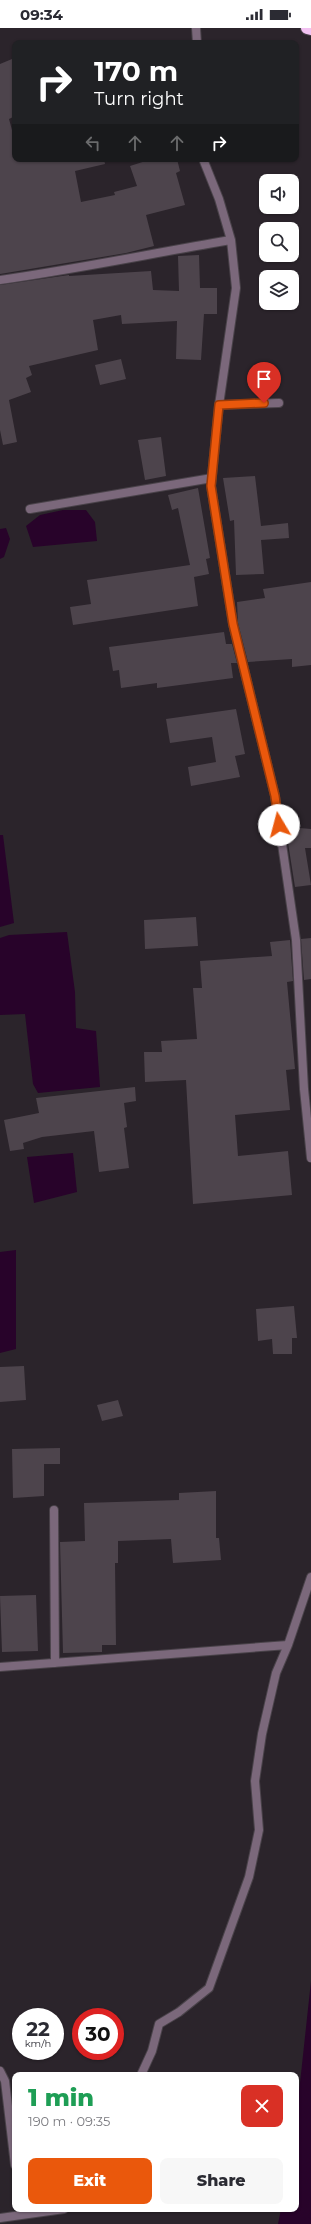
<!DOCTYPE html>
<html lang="en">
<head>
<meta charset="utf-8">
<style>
  body { margin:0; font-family:Montserrat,sans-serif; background:#f7f7f7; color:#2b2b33; height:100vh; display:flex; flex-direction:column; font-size:15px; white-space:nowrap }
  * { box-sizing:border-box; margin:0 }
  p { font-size:13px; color:#7c7c81 }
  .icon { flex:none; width:22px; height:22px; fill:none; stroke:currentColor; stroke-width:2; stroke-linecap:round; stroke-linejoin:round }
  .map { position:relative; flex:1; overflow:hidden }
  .side { position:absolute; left:12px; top:2044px; width:287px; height:140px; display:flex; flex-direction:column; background:#fff; border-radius:8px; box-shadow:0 1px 3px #0004 }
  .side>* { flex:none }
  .top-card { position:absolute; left:12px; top:12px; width:287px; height:122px; border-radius:8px; box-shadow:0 1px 3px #0004; background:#202124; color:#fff; overflow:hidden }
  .buttons { position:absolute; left:259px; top:146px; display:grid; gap:8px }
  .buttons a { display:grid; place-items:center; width:40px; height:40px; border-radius:8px; background:#fff; box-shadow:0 1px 3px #0004; font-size:20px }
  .speed { position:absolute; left:12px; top:1980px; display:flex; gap:8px; font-size:20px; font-weight:700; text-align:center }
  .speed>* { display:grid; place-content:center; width:52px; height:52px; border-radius:50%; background:#fff; box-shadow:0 1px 3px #0004; line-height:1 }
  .speed small { font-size:10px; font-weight:400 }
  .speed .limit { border:6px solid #d22; background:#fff; color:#111 }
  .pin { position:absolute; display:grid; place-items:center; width:34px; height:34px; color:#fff; margin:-41px -17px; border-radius:50% 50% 50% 0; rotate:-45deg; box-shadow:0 0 4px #0007 }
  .pin .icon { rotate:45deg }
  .me { position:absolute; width:44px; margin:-22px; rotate:352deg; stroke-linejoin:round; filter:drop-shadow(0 0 3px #0008) }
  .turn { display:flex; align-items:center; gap:14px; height:84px; padding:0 16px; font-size:18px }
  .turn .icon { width:52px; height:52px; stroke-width:2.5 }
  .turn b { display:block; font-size:28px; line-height:34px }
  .lanes { display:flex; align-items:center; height:38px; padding:0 16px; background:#0003; justify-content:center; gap:20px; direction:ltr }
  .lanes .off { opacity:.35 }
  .round { display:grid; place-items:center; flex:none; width:42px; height:42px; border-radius:8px; background:#f7f7f7 }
  .headline { display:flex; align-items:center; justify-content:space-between; height:68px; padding:0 16px }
  h1 { font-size:24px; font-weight:800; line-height:30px; color:#1e9e55 }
  .action { display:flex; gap:8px; margin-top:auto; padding:8px 16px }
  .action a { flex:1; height:46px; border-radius:8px; background:#ea580c; color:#fff; font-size:16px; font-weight:800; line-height:46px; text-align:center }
  .action a+a { background:#f7f7f7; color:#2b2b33 }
  .status { display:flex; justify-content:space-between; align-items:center; height:28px; padding:0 20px; background:#fff; direction:ltr }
  .status svg { height:11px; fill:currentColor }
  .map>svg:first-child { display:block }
  .water { fill:#28032a }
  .building { fill:#4d444c }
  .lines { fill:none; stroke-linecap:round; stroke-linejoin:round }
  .lane-casing { stroke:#494249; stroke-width:10 }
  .street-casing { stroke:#494249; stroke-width:10 }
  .highway-casing { stroke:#494249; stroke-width:14 }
  .lane { stroke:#7b687b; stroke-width:8 }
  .street { stroke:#7b687b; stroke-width:8 }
  .highway { stroke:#f2c2f2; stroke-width:12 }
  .route-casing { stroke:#983908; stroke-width:10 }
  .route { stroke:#ea580c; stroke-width:7 }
</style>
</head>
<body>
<div class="status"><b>09:34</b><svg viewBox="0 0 49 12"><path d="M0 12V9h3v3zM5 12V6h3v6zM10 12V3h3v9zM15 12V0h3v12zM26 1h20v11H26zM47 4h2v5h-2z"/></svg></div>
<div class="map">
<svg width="311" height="2196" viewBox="0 0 311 2196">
  <rect width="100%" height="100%" fill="#2b242b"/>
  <path class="water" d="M63,482H86L95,494L97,513L33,519L26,498L40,487Z
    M6,500L10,511L4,529L0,531V501Z
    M0,807H3L14,895L0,899Z
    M67,904L75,964L76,1000L96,1003L100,1059L38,1065L33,1056L25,986L0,987V910L9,907Z
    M73,1125L77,1164L34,1175L27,1129Z
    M16,1222V1321L0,1325V1224Z
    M311,1953V2196H278L281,2181H296V2092Z"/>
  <path class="building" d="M12,31L15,40V88L9,91L15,113V131H104L105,136L75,143L81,174L115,167L114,164L137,158L130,138L152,131H177L180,143L176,145L185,177L146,187L154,218L126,225L0,246V36Z
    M199,227L200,260H217V286H204L201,332L176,331L177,293L122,296L121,287L93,292L98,322L29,338L32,347L26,350L31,364L9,372L17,414L3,417L0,402V257L69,247V248L151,243L153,262L179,263L178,228Z
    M121,331L126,351L100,357L95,337Z
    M161,409L166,448L145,452L138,412Z
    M255,448L261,498L288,495L289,510L261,512L264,546L236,547L234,492L230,493L223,450Z
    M198,460L210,530L206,531L209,546L194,549L198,578L73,597L70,579L91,576L87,552L190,537L178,480L172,482L168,467Z
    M311,554V637L292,639V631L248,634L238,595L237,574L265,570L263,561Z
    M224,604L226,616H232L237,635H231L233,650L157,660V655L121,660L119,642L113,643L109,619Z
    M236,681L245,726L235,728L240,749L191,758L188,739L216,734L212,709L170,715L166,691Z
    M300,800L311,801V820H305L311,857L295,859L286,802Z
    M196,889L198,918L145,921L144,892Z
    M311,910V951L304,952L301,911Z
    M290,912L293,953L287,954L295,1041L286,1042L290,1082L235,1087L238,1128L288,1123L292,1167L193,1176L186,1052L145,1054L144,1024H162L161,1013L197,1011L193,960H202L200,933L272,928L270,914Z
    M135,1059L136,1073L124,1075L127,1099L124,1100L129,1140L99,1144L94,1103L42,1109L23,1115L24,1121L10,1123L4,1092L39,1085L36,1070Z
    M294,1278L297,1310H292V1326H273L272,1311L258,1313L256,1281Z
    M24,1338L26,1372L0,1374V1339Z
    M118,1372L123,1388L102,1393L97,1377Z
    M60,1420V1436H44V1468L13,1470L12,1421Z
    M216,1463V1510H219L221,1532L173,1535L171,1511L118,1513V1535H115L116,1617H102V1624L63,1625L60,1514L85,1513L84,1475L179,1472V1465Z
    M36,1567L38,1623L2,1624L0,1568Z"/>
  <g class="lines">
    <g class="lane-casing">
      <path id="lane" d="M219,377L279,375"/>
    </g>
    <g class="street-casing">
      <path id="street" d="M196,0L197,15
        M203,131L219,171L231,212L236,260L219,377L211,458L233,596L275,768L296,912L304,1061L311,1130
        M0,252C77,241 154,225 231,212
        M30,481L212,450
        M54,1482L55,1635
        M0,1639L288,1617L311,1549
        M0,2043L5,2053L15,2137
        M141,2047L152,2023L159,1996L179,1984L209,1960L249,1849L259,1802L255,1753L262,1706L276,1645L288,1617
        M0,2190L64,2181"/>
    </g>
    <g class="highway-casing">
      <path id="highway" d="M307,0L311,1"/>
    </g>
    <use href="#lane" class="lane"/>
    <use href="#street" class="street"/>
    <use href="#highway" class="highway"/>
  </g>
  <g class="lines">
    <g class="route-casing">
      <path id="route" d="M264,375L219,377L211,458L233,596L275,768L279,797"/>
    </g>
    <use href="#route" class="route"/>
  </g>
</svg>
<div class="buttons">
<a><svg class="icon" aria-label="sound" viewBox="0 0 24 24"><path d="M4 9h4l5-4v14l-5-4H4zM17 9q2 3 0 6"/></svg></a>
<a><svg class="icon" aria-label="search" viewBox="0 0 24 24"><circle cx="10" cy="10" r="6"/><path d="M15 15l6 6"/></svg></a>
<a><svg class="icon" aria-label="layers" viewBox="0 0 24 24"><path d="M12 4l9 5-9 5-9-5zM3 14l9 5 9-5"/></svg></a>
</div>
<div class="speed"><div>22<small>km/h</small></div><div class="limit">30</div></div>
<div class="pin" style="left:264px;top:375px;background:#d93025"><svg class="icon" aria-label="arrive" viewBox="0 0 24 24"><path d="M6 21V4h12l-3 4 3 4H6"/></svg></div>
<svg class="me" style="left:279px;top:797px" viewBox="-20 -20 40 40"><circle r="19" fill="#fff"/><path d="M0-13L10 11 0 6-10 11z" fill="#ea580c"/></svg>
<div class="top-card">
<div class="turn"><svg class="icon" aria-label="right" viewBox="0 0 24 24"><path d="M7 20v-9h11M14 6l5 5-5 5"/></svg><div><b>170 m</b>Turn right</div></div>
<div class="lanes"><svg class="icon off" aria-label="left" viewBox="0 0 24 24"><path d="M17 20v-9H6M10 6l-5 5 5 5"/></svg><svg class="icon off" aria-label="ahead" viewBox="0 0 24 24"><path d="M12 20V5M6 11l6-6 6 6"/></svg><svg class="icon off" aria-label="ahead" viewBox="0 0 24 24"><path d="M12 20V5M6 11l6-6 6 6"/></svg><svg class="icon" aria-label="right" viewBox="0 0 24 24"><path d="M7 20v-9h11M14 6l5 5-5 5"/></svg></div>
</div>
<section class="side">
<div class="headline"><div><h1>1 min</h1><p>190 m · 09:35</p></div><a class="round" style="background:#d93025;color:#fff"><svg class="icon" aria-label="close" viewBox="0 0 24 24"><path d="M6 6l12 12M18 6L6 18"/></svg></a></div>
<div class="action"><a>Exit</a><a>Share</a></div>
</section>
</div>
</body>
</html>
